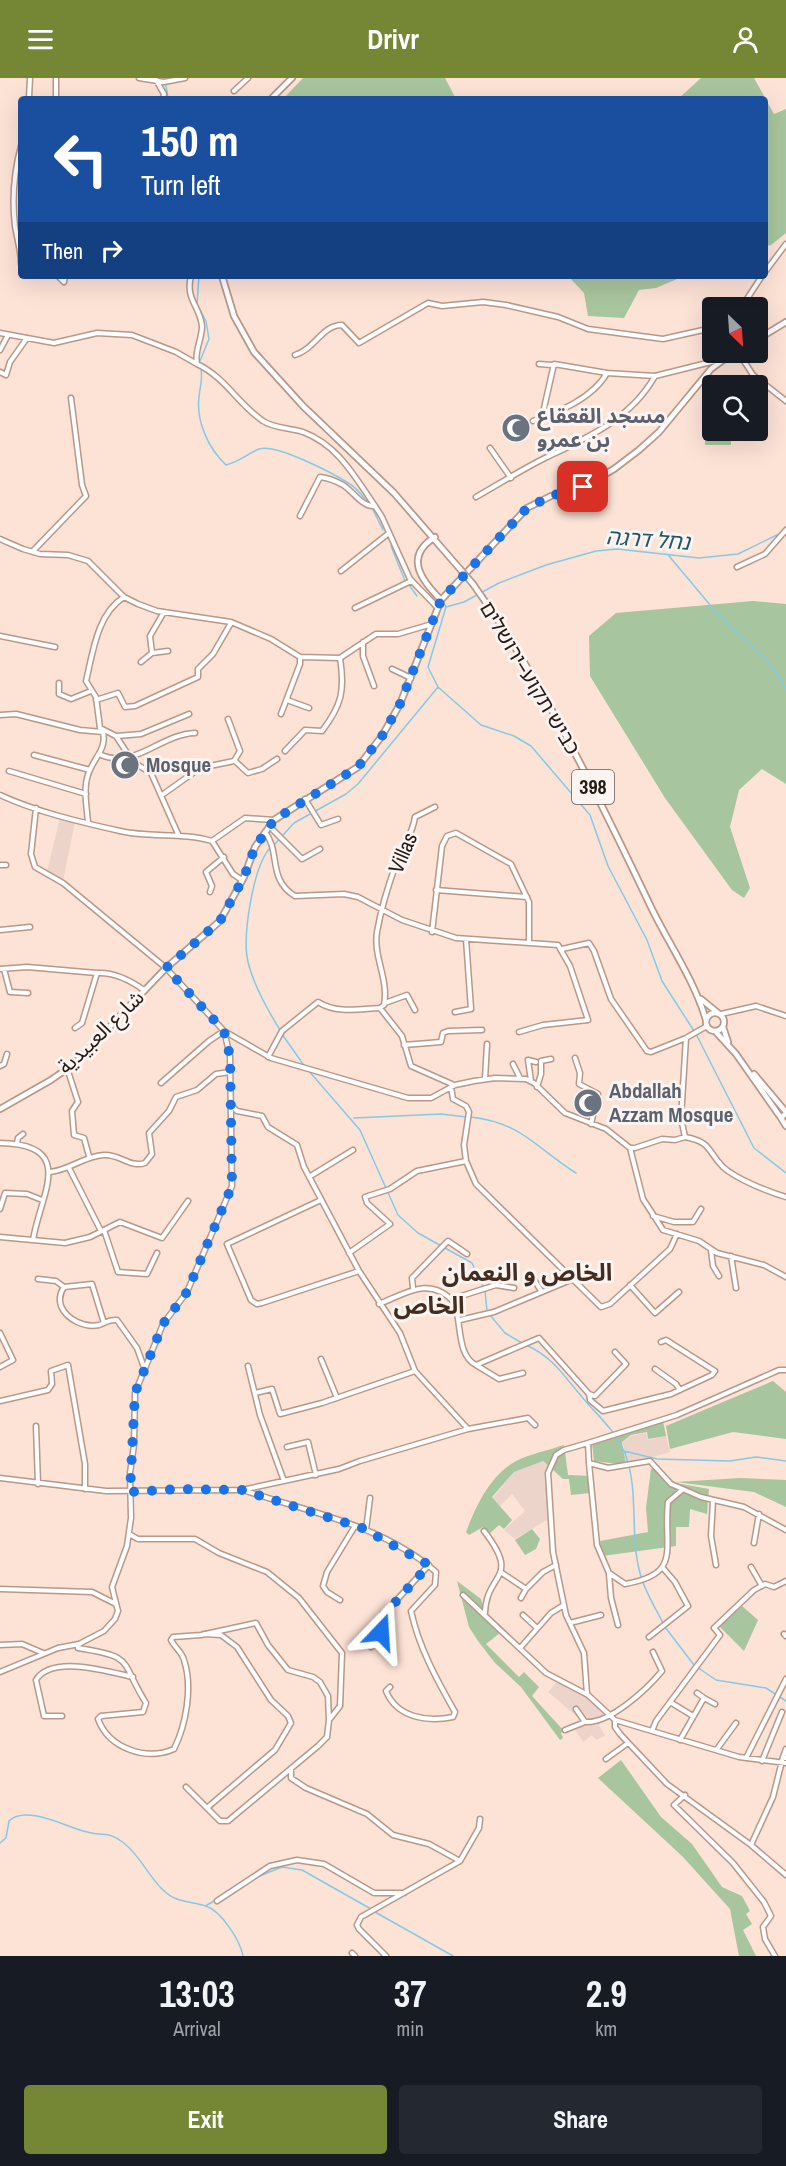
<!DOCTYPE html>
<html lang="en">
<head>
<meta charset="utf-8">
<style>
  body { margin:0; font-family:"Archivo Narrow","Noto Sans Arabic","Noto Sans Hebrew",sans-serif; background:#242831; color:#f1f3f6; height:100vh; display:flex; flex-direction:column; font-size:22px; white-space:nowrap }
  * { box-sizing:border-box; margin:0 }
  p { font-size:20px; color:#9ea1a6 }
  .icon { flex:none; width:33px; height:33px; fill:none; stroke:currentColor; stroke-width:2; stroke-linecap:round; stroke-linejoin:round }
  .map { position:relative; height:1878px; overflow:hidden }
  .sheet { display:flex; flex-direction:column; background:#171b24; flex:1 }
  .sheet>* { flex:none }
  .banner { position:absolute; left:18px; top:18px; width:750px; height:183px; border-radius:6px; box-shadow:0 6px 24px #0002; background:#1a4fa0; color:#fff; overflow:hidden }
  .needle { width:39px; rotate:155deg }
  .buttons { position:absolute; left:702px; top:219px; display:grid; gap:12px }
  .buttons a { display:grid; place-items:center; width:66px; height:66px; border-radius:6px; background:#171b24; box-shadow:0 6px 24px #0002; font-size:30px }
  .pin { position:absolute; display:grid; place-items:center; width:51px; height:51px; color:#fff; margin:-26px; border-radius:12px; box-shadow:0 3px 9px #0006 }
  .me { position:absolute; width:66px; margin:-33px; rotate:20deg; stroke-linejoin:round; filter:drop-shadow(0 0 4px #0008) }
  .turn { display:flex; align-items:center; gap:21px; height:126px; padding:0 24px; font-size:27px }
  .turn .icon { width:78px; height:78px; stroke-width:2.5 }
  .turn b { display:block; font-size:42px; line-height:51px }
  .then { display:flex; align-items:center; height:57px; padding:0 24px; background:#0003; gap:12px; font-size:22px }
  .eta { display:flex; justify-content:space-evenly; align-items:center; height:102px; text-align:center }
  .eta b { font-size:36px; font-weight:800; line-height:42px }
  .action { display:flex; gap:12px; margin-top:auto; padding:12px 24px }
  .action a { flex:1; height:69px; border-radius:6px; background:#758635; color:#fff; font-size:24px; font-weight:800; line-height:69px; text-align:center }
  .action a+a { background:#242831; color:#f1f3f6 }
  header { display:flex; justify-content:space-between; align-items:center; height:78px; padding:0 24px; background:#758635; color:#fff; font-size:27px; font-weight:800 }
  .map>svg:first-child { display:block }
  .industrial { fill:#edd4cb }
  .green { fill:#a7c59e }
  .lines { fill:none; stroke-linecap:round; stroke-linejoin:round }
  .stream { stroke:#84cae6; stroke-width:1.5 }
  .minor-casing { stroke:#b7988a; stroke-width:7 }
  .major-casing { stroke:#b7988a; stroke-width:8 }
  .minor { stroke:#fff; stroke-width:4 }
  .major { stroke:#fff; stroke-width:4.5 }
  .major-bridge-casing { stroke:#b7988a; stroke-width:8; stroke-linecap:butt }
  .major-bridge { stroke:#fff; stroke-width:4.5 }
  .route { stroke:#1a73e8; stroke-width:10; stroke-dasharray:0 18 }
  .labels { text-anchor:middle; stroke-width:6; stroke-linejoin:round; paint-order:stroke }
  .shield { fill:#fbf4f1; stroke:#665b57; stroke-width:1.5 }
  .shield-label { font-size:20px; font-weight:bold; fill:#261a15 }
  .worship-label { font-size:21px; font-weight:bold; fill:#5b616d; stroke:#fbf4f1; text-anchor:start }
  .street-label { font-size:21px; fill:#261a15; stroke:#fbf4f1 }
  .water-label { font-size:22px; font-style:italic; fill:#1e566b; stroke:#fbf4f1 }
  .quarter-label { font-size:24px; font-weight:bold; fill:#452c21; stroke:#fbf4f1 }
</style>
</head>
<body>
<header><svg class="icon" aria-label="menu" viewBox="0 0 24 24"><path d="M4 6h16M4 12h16M4 18h16"/></svg>Drivr<svg class="icon" aria-label="person" viewBox="0 0 24 24"><circle cx="12" cy="8" r="4"/><path d="M4 21q1-7 8-7t8 7"/></svg></header>
<div class="map">
<svg width="786" height="1878" viewBox="0 0 786 1878">
  <rect width="100%" height="100%" fill="#fde2d6"/>
  <path class="industrial" d="M60,740L75,744L63,803L47,793Z
    M646,1355L648,1362L666,1358L670,1374L626,1387L623,1364L631,1358Z
    M542,1383L549,1389L550,1440L515,1461L504,1452L525,1433L512,1416L500,1428L493,1420L514,1394Z
    M558,1603L595,1625L607,1638L599,1647L605,1658L596,1662L592,1657L583,1664L574,1650L582,1643L548,1614Z"/>
  <path class="green" d="M303,0H445L456,21H283Z
    M701,0H754L774,36L786,31V155L771,167L765,168V21H678Z
    M568,198H684L656,210L639,212L624,240L588,238L584,215Z
    M705,328H712V352L731,353V367H705Z
    M753,523L786,526V706L762,691L739,712L730,749L750,810L744,820L732,812L665,720L590,598L589,558L616,535Z
    M773,1303L786,1314V1361L733,1354L670,1371L666,1348Z
    M663,1343L666,1358L648,1361L647,1354L631,1357L622,1364L626,1387L594,1383L592,1365Z
    M564,1367L568,1397L589,1398L590,1415L571,1417L569,1401H563L543,1383L514,1394L492,1419L512,1442L504,1451L499,1447L489,1456L483,1449L469,1457L466,1454C476,1428 490,1397 516,1383C530,1376 549,1372 564,1367Z
    M659,1389L675,1405L709,1411L707,1436L690,1431L689,1449H676V1468L602,1478L600,1463L648,1454L646,1430L651,1391Z
    M740,1400L786,1402V1429L754,1414L676,1404Z
    M532,1451L540,1461L536,1471L525,1477L515,1462Z
    M457,1503L481,1521L485,1538L501,1554L486,1566L519,1599L524,1594L539,1609L532,1618L564,1653L561,1655L563,1660L560,1662L521,1609L495,1585L478,1563L469,1549Z
    M742,1528L758,1542L744,1573L719,1548Z
    M621,1682L661,1739L692,1766L722,1809L742,1818L750,1833L746,1836L752,1846L743,1852L756,1878H739L730,1831L683,1779L598,1700Z"/>
  <g class="lines">
    <path class="stream" d="M163,0L165,1
      M166,7L168,21
      M199,198L197,226L206,243L209,261L200,283
      M201,291C203,302 200,308 199,319C196,343 208,370 226,387C241,383 247,376 259,371C276,365 334,396 350,406C357,410 363,419 369,426
      M373,432L383,452
      M391,468L405,503
      M669,478L716,534L770,586L786,609
      M409,507L417,518
      M444,525L446,529L464,524L499,505L546,487L596,473L617,471L699,480L738,476L783,454
      M446,529L428,589L438,609L481,647L514,658L531,668L590,737L608,788L647,862L662,903L694,953
      M274,767L294,745L346,716L358,706L438,609
      M270,770C253,789 242,859 248,884C254,908 267,931 280,952
      M282,956L305,989
      M697,958L754,1070L786,1095
      M308,992L360,1052L398,1137L418,1155L472,1185L485,1213L487,1233
      M471,1039C522,1045 535,1069 576,1095
      M354,1040L441,1036L466,1039
      M490,1237L505,1255L522,1265
      M526,1267C553,1279 564,1298 582,1319C597,1337 614,1351 624,1373C640,1411 629,1455 640,1495C644,1512 655,1529 663,1545
      M624,1373L657,1381L730,1383L756,1379L786,1383
      M665,1549L694,1587L716,1602L766,1610L786,1623
      M0,1765L6,1760L9,1743C26,1726 68,1750 87,1754C106,1759 107,1752 125,1766C141,1779 149,1799 163,1812C176,1825 190,1823 206,1828C221,1833 240,1862 243,1878
      M257,1799L282,1789L302,1792L371,1831
      M207,1827L216,1822
      M375,1834L453,1878"/>
    <g class="minor-casing">
      <path id="minor" d="M139,0L164,4L185,0
        M155,0L164,16L163,21
        M234,13L248,0
        M29,19L30,0
        M56,21V0
        M21,186C21,172 17,161 15,148C12,122 14,94 21,68
        M765,194L786,166
        M58,198L64,204L65,198
        M191,198C185,222 200,228 202,248C202,262 194,273 197,286C225,299 239,327 263,343C273,350 291,350 303,354C338,367 355,399 375,428
        M741,230L762,198
        M0,255L54,265L97,255L132,257L176,274L197,286
        M0,272L8,257
        M738,274L753,297L786,323
        M295,277C315,271 322,247 342,247L359,265L428,225L442,228L483,224L506,227L558,239L588,251L663,261L712,250
        M539,286L552,287
        M0,294L6,297L10,284L27,260
        M542,339L554,286L607,295
        M533,343C559,334 593,320 607,295L655,298L723,281
        M490,370L511,400
        M476,419C499,406 521,392 545,380C587,360 631,341 655,298
        M300,438L320,399C328,400 336,403 343,407C353,413 363,430 375,428L382,439L410,501L438,530
        M0,461L23,471L40,476L68,477L88,483L124,519L138,526L157,533L231,544L271,561L300,579L340,580L376,556H398L432,546
        M33,473L86,418L82,407L71,320
        M737,489L765,476L786,452
        M341,493L389,455
        M124,519C97,536 93,574 86,603L96,619L100,650L116,658L133,684L151,695L178,756
        M355,530L411,503
        M0,558L55,569
        M363,564V578L374,608
        M152,575L150,558L164,534
        M141,584L152,575L168,573
        M392,591L411,600
        M59,605V616L71,621L91,613
        M96,622L118,615L125,629L135,628L198,599V591L213,576L231,545
        M287,622L309,630
        M281,636L300,586V579
        M0,637L16,636L80,652L103,654C107,672 93,680 88,697C83,711 87,730 88,745
        M117,658L141,656L189,636
        M285,673L305,652L322,653C342,627 345,612 340,580
        M99,676C134,693 160,656 195,655
        M34,677L90,692
        M235,683L248,695L262,691L277,681
        M9,693L86,716
        M0,717C37,734 80,744 120,753C150,760 182,754 212,763L245,740L274,742
        M162,717L200,690L234,683L240,673L228,641
        M305,721L321,747L338,741
        M435,729L415,739C413,756 402,769 396,786C388,808 381,831 377,854C373,879 389,901 384,927L380,930L402,958L411,988L454,1007
        M269,748L302,781L320,771
        M265,754C281,774 267,801 295,818L344,816L358,819L402,842L456,860L558,867L570,888L588,942L543,947L519,954
        M212,763L233,796L242,802
        M0,787H6
        M436,812L527,819
        M210,814L212,808L206,794L224,779
        M0,852L30,849
        M432,854L442,768L447,758L456,755L511,786L529,824V864
        M562,871L589,865L594,873L611,921L647,973L651,974L686,960
        M0,891L27,889L97,895L82,945L75,950
        M4,891L10,914L28,915
        M97,895C115,894 130,902 144,912
        M385,925L407,917L415,932
        M455,934L471,931L466,861
        M721,936L756,928L786,938
        M404,967L441,964L443,955L448,953L482,952
        M268,979L282,953L318,924C337,936 359,931 380,930
        M575,980L580,995L579,1006L598,1016L591,1046
        M513,986L520,1000
        M0,988L4,986L7,976
        M67,990L78,1024L72,1033L74,1057L84,1060L89,1078
        M485,1001L487,966
        M531,1003L528,982L536,984
        M161,1005L209,963L224,953L271,980L408,1020H431L455,1007L474,1003L495,1000L526,1001L534,1005L565,1035L606,1051L630,1070H635L662,1061L675,1062L685,1059L681,1040L686,960L707,948
        M451,1009L453,1021L466,1028L469,1034L464,1067L466,1083L476,1106L601,1229L610,1226L670,1171L677,1156
        M537,1009L541,996V983L551,981
        M231,1027L237,1033L262,1038L268,1049L297,1067L304,1089L359,1193L400,1255L415,1293L468,1351
        M685,1059C712,1064 707,1073 723,1089C736,1101 769,1114 786,1119
        M0,1065C78,1066 40,1117 33,1162
        M17,1065L18,1060L23,1056
        M630,1070L643,1121L663,1152L699,1163L717,1175L764,1187L786,1199
        M69,1090L101,1153
        M50,1094C70,1092 84,1078 104,1077C120,1076 130,1090 145,1085L152,1076L149,1055L169,1033L176,1019L197,1012L216,996L230,994
        M309,1099L353,1072
        M321,1122L227,1166L251,1222L257,1226L262,1225L359,1193
        M0,1131L5,1115L27,1116L42,1122
        M653,1138L674,1144H693L701,1131
        M104,1152L118,1194L147,1196L157,1175
        M0,1159L65,1165L90,1159L120,1144L162,1160L188,1123
        M711,1172L713,1188L719,1198
        M349,1175L390,1146L367,1125L365,1119L390,1111L417,1093L466,1083
        M731,1178L736,1210
        M530,1195L541,1213
        M38,1201L56,1203L64,1209
        M630,1207L655,1235L679,1214
        M413,1210L412,1200L446,1165L448,1163L467,1176
        M452,1221L496,1207L514,1210
        M379,1226C405,1216 429,1197 454,1224C462,1243 456,1277 476,1287L539,1260L589,1316L595,1318L626,1286L615,1274
        M460,1242L494,1234L573,1201
        M104,1245L92,1206L64,1209C60,1215 59,1222 61,1228C67,1242 85,1250 99,1247C106,1245 108,1241 117,1242L137,1270L145,1292
        M0,1255L13,1282L0,1289
        M321,1281L337,1320
        M476,1287L499,1301L523,1295
        M248,1288L260,1337L284,1403
        M655,1291L676,1306L680,1312
        M786,1292H779L677,1337L588,1365L589,1385L608,1390L650,1383L671,1406L701,1419L744,1429L786,1452
        M255,1315L272,1311L280,1336L322,1325L415,1293
        M589,1316L590,1322L603,1333L671,1316L712,1297L715,1293L710,1290L666,1262L661,1264
        M0,1323L48,1312L52,1306L51,1293L68,1287L85,1386V1411
        M36,1348L38,1406
        M287,1369L308,1364L316,1397
        M589,1385L597,1467L609,1495L625,1506C683,1496 663,1471 668,1424L682,1412
        M0,1400L106,1413L242,1412L339,1391L360,1383L468,1351L528,1340L535,1347
        M243,1412C308,1434 383,1447 436,1494L435,1507L411,1533C419,1570 437,1602 455,1634L453,1639C427,1644 397,1640 386,1613L390,1609
        M713,1422L711,1458L716,1487
        M366,1452L370,1420
        M484,1453C522,1502 486,1494 485,1535
        M129,1456L138,1461H195L219,1475L267,1494L299,1520L342,1575L340,1628L329,1642L327,1659L318,1668L228,1743H220L186,1709
        M754,1465L759,1436
        M751,1489L762,1508
        M502,1495L526,1511L543,1494L556,1487
        M609,1496L611,1520L618,1547
        M0,1511L92,1514L116,1526
        M463,1517L546,1595L588,1617L615,1642L739,1679L786,1685
        M521,1520L526,1511
        M340,1522L327,1514L323,1508L327,1494L355,1448
        M523,1537L537,1550
        M570,1545L601,1537
        M204,1556L221,1557L237,1569L271,1622L288,1638L291,1645L275,1672L208,1729
        M784,1556L786,1558
        M649,1559L688,1528L675,1504L663,1490
        M79,1566L78,1570C136,1579 119,1582 146,1625L143,1634L101,1638L98,1641C109,1671 147,1683 174,1671C186,1647 193,1609 184,1582C182,1574 175,1570 171,1562L173,1559L201,1557L256,1545L268,1567L288,1592L313,1599L320,1604L328,1618L329,1642
        M0,1567L22,1566L43,1575
        M371,1569L380,1562V1540L429,1487
        M520,1570L551,1535L564,1527
        M0,1594L58,1570L79,1566L104,1553L115,1541L118,1533L112,1509L127,1468L131,1440L130,1395L134,1367L135,1315L163,1246L187,1214L232,1108L230,978L224,953L166,890L63,805L35,789L31,776L36,730
        M587,1616L584,1575L566,1537L553,1474L548,1395L556,1377L564,1372L588,1365
        M704,1620L715,1626
        M670,1624L693,1638
        M576,1631L585,1644C610,1646 647,1611 662,1593L653,1574
        M62,1638H44L36,1602C52,1576 110,1594 133,1599
        M615,1642V1649L620,1656L667,1706L751,1767L786,1797
        M565,1652L585,1644
        M652,1653L656,1643L720,1557L714,1550L754,1512L765,1506L774,1509L786,1503
        M680,1662L704,1620L697,1615
        M717,1671L736,1645
        M783,1679L786,1671
        M746,1680L786,1601
        M606,1681L628,1665
        M762,1683L782,1634
        M291,1691V1700L306,1710L367,1736L393,1757L429,1766L460,1783
        M685,1717L674,1727L733,1785L764,1824L771,1838L763,1849L765,1861L775,1878
        M751,1767L773,1719L783,1679L786,1680
        M217,1823L270,1788L297,1782L324,1786L374,1815H404
        M352,1875L355,1878
        M386,1878L359,1851L357,1847L361,1839L460,1783L479,1750L480,1741"/>
    </g>
    <g class="major-casing">
      <path id="major" d="M271,21L292,0
        M222,198L234,238L254,274L303,328L394,415L460,491
        M758,261L786,244
        M435,459C403,479 422,503 441,522
        M473,506C544,606 597,716 650,827C668,865 694,901 706,942
        M701,921L718,935
        M706 944a9 9 0 1 1 18 0a9 9 0 1 1-18 0Z
        M723,949L728,964
        M715,953L736,976L781,1040
        M754,996L786,1034
        M0,1031L51,1002L74,986L166,890L220,843L244,799L255,769L274,742L358,689L382,658L400,626L441,522L527,430L551,418L583,409L614,391L639,372L659,354L711,291L734,274
        M786,1035L781,1040L786,1048"/>
    </g>
    <use href="#minor" class="minor"/>
    <use href="#major" class="major"/>
    <g class="major-bridge-casing">
      <path id="major-bridge" d="M460,491L473,506"/>
    </g>
    <use href="#major-bridge" class="major-bridge"/>
  </g>
  <g class="lines">
    <path class="route" d="M381,1554V1540L429,1487L362,1450L242,1412L180,1411L130,1414L135,1315L163,1246L187,1214L232,1108L230,978L224,953L166,890L220,843L244,799L255,769L274,742L358,689L382,658L400,626L441,522L527,430L551,418L583,409"/>
  </g>
  <defs>
    <g id="mosque-disc" transform="scale(1.5)"><circle r="9.5" fill="#6b7280" stroke="#fbf4f1"/><path d="M3.5-4.9A6 6 0 1 0 3.5 4.9A5 5 0 1 1 3.5-4.9Z" fill="#fff"/></g>
  </defs>
  <g fill-rule="evenodd">
    <use href="#mosque-disc" x="516" y="350"/>
    <use href="#mosque-disc" x="125" y="687"/>
    <use href="#mosque-disc" x="588" y="1025"/>
  </g>
  <g class="labels">
    <rect class="shield" x="572" y="692" width="42" height="34" rx="4.5"/>
    <g class="shield-label">
      <text x="593" y="716">398</text>
    </g>
    <g class="worship-label">
      <text x="537" y="345">مسجد القعقاع<tspan x="537" dy="24">بن عمرو</tspan></text>
      <text x="146" y="694">Mosque</text>
      <text x="609" y="1020">Abdallah<tspan x="609" dy="24">Azzam Mosque</tspan></text>
    </g>
    <g class="street-label">
      <text transform="translate(530 600) rotate(59)" y="7">כביש תקוע–ירושלים</text>
      <text transform="translate(403 775) rotate(-67)" y="7">Villas</text>
      <text transform="translate(101 954) rotate(-44)" y="7">شارع العبيدية</text>
    </g>
    <g class="water-label">
      <text transform="translate(648 461) rotate(4)" y="8">נחל דרגה</text>
    </g>
    <g class="quarter-label">
      <text x="527" y="1203">الخاص و النعمان</text>
      <text x="429" y="1236">الخاص</text>
    </g>
  </g>
</svg>
<div class="buttons">
<a><svg class="needle" viewBox="-14 -14 28 28"><path d="M0-13l5 13h-10z" fill="#e53935"/><path d="M0 13l5-13h-10z" fill="#9ea1a6"/></svg></a>
<a><svg class="icon" aria-label="search" viewBox="0 0 24 24"><circle cx="10" cy="10" r="6"/><path d="M15 15l6 6"/></svg></a>
</div>
<div class="pin" style="left:583px;top:409px;background:#d93025"><svg class="icon" aria-label="arrive" viewBox="0 0 24 24"><path d="M6 21V4h12l-3 4 3 4H6"/></svg></div>
<svg class="me" style="left:381px;top:1554px" viewBox="-20 -20 40 40"><path d="M0-17L14 15 0 8-14 15z" fill="#1a73e8" stroke="#fff" stroke-width="4"/></svg>
<div class="banner">
<div class="turn"><svg class="icon" aria-label="left" viewBox="0 0 24 24"><path d="M17 20v-9H6M10 6l-5 5 5 5"/></svg><div><b>150 m</b>Turn left</div></div>
<div class="then">Then<svg class="icon" aria-label="right" viewBox="0 0 24 24"><path d="M7 20v-9h11M14 6l5 5-5 5"/></svg></div>
</div>
</div>
<section class="sheet">
<div class="eta">
<div><b>13:03</b><p>Arrival</p></div>
<div><b>37</b><p>min</p></div>
<div><b>2.9</b><p>km</p></div>
</div>
<div class="action"><a>Exit</a><a>Share</a></div>
</section>
</body>
</html>
